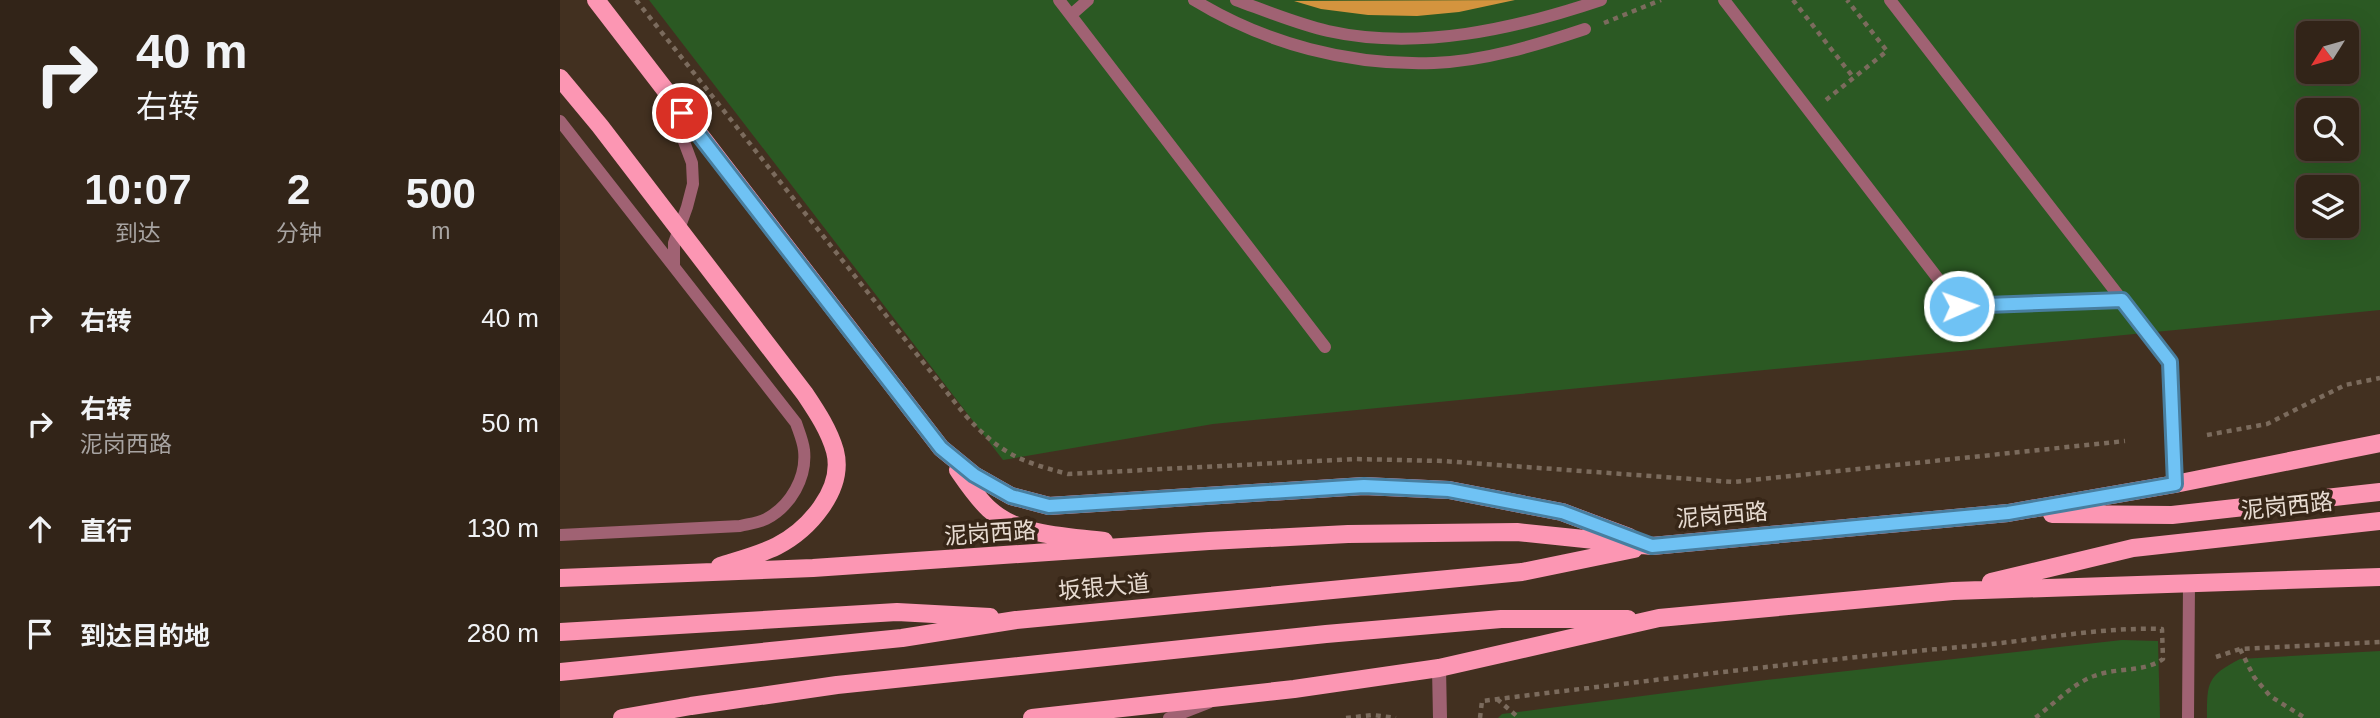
<!DOCTYPE html>
<html lang="zh">
<head>
<meta charset="utf-8">
<style>
  body { margin:0; font-family:Helvetica,"Noto Sans SC",sans-serif; background:#3d3025; color:#f1f3f6; height:100vh; display:flex; flex-direction:column; font-size:26px; white-space:nowrap }
  * { box-sizing:border-box; margin:0 }
  p { font-size:23px; color:#a8a4a2 }
  .icon { flex:none; width:38px; height:38px; fill:none; stroke:currentColor; stroke-width:2; stroke-linecap:round; stroke-linejoin:round }
  .map { position:relative; flex:1; overflow:hidden }
  .details { display:flex; flex-direction:column; background:#322418; width:560px }
  .details>* { flex:none }
  .guide { background:#322418; color:#f1f3f6; overflow:hidden }
  .needle { width:46px; rotate:233deg }
  .controls { position:absolute; left:1736px; top:21px; display:grid; gap:14px }
  .controls a { display:grid; place-items:center; width:63px; height:63px; border-radius:10px; background:#322418; box-shadow:0 7px 28px #0002,0 0 0 2px #4d4137; font-size:35px }
  .pin { position:absolute; display:grid; place-items:center; width:60px; height:60px; color:#fff; margin:-30px; border:4px solid #fff; border-radius:50%; box-shadow:0 2px 7px #0007 }
  .me { position:absolute; width:77px; margin:-38px; rotate:88deg; stroke-linejoin:round; filter:drop-shadow(0 0 5px #0008) }
  .turn { display:flex; align-items:center; gap:24px; height:147px; padding:0 21px; font-size:32px }
  .turn .icon { width:91px; height:91px; stroke-width:2.5 }
  .turn b { display:block; font-size:49px; line-height:60px }
  .eta { display:flex; justify-content:space-evenly; align-items:center; height:119px; text-align:center }
  .eta b { font-size:42px; font-weight:600; line-height:49px }
  ul { padding:0; list-style:none }
  li { display:flex; align-items:center; gap:21px; height:105px; padding:0 21px }
  li div { flex:1 }
  li b { display:block; font-size:26px }
  li em { font-style:normal }
  main { display:flex; flex:1; min-height:0 }
  .map>svg:first-child { display:block }
  .green { fill:#2b5923; fill-rule:evenodd }
  .building { fill:#d4943e }
  .lines { fill:none; stroke-linecap:round; stroke-linejoin:round }
  .path { stroke:#7b6b5d; stroke-width:4.5; stroke-dasharray:5 5; stroke-linecap:butt }
  .service { stroke:#a06273; stroke-width:12 }
  .minor { stroke:#a06273; stroke-width:14 }
  .primary { stroke:#fc96b3; stroke-width:18 }
  .route-casing { stroke:#487e9f; stroke-width:18 }
  .route { stroke:#6fc2f4; stroke-width:12 }
  .labels { text-anchor:middle; stroke-width:7; stroke-linejoin:round; paint-order:stroke }
  .street-label { font-size:23px; fill:#e7dbd1; stroke:#372617 }
</style>
</head>
<body>
<main>
<section class="details">
<div class="guide">
<div class="turn"><svg class="icon" aria-label="right" viewBox="0 0 24 24"><path d="M7 20v-9h11M14 6l5 5-5 5"/></svg><div><b>40 m</b>右转</div></div>
</div>
<div class="eta">
<div><b>10:07</b><p>到达</p></div>
<div><b>2</b><p>分钟</p></div>
<div><b>500</b><p>m</p></div>
</div>
<ul>
<li><svg class="icon" aria-label="right" viewBox="0 0 24 24"><path d="M7 20v-9h11M14 6l5 5-5 5"/></svg><div><b>右转</b></div><em>40 m</em></li>
<li><svg class="icon" aria-label="right" viewBox="0 0 24 24"><path d="M7 20v-9h11M14 6l5 5-5 5"/></svg><div><b>右转</b><p>泥岗西路</p></div><em>50 m</em></li>
<li><svg class="icon" aria-label="ahead" viewBox="0 0 24 24"><path d="M12 20V5M6 11l6-6 6 6"/></svg><div><b>直行</b></div><em>130 m</em></li>
<li><svg class="icon" aria-label="arrive" viewBox="0 0 24 24"><path d="M6 21V4h12l-3 4 3 4H6"/></svg><div><b>到达目的地</b></div><em>280 m</em></li>
</ul>
</section>
<div class="map">
<svg width="1820" height="718" viewBox="0 0 1820 718">
  <rect width="100%" height="100%" fill="#423020"/>
  <path class="green" d="M89,0H1820V310L653,424L443,460ZM1748,33H1787V72H1748ZM1748,110H1787V149H1748ZM1748,187H1787V226H1748Z
    M1562,640L1598,641L1600,718H938L942,714L1206,680Z
    M1820,651V718H1647C1647,682 1647,676 1680,659Z"/>
  <path class="building" d="M955,0L899,12L857,16L808,15L761,9L734,1Z"/>
  <g class="lines">
    <path class="path" d="M76,0L405,415C440,453 458,461 508,474L795,459L883,461L1173,482L1565,441
      M1233,0L1293,77
      M1044,23L1101,0
      M1266,100L1327,51L1287,0
      M1647,435L1707,424L1785,385L1820,378
      M1680,649L1694,677L1710,696L1745,718
      M1656,657L1680,649L1820,642
      M937,699L959,718
      M786,718L813,715L836,718
      M920,718L922,701L970,695C1121,677 1272,658 1423,645C1482,639 1543,627 1602,629L1603,659C1583,673 1557,667 1534,676C1512,684 1494,704 1475,718"/>
    <path class="service" d="M499,0L765,347
      M634,0C706,44 790,66 874,63C925,61 977,45 1025,29
      M676,0C706,11 737,24 768,31C858,51 955,29 1041,0
      M1164,0L1399,306L1562,300
      M1330,0L1610,362L1615,484
      M511,15L528,0
      M108,99L132,163L133,184L127,207L114,243V266
      M0,121L236,423C239,432 243,441 244,450C247,477 231,506 206,519C198,523 188,524 180,526L0,535
      M609,718L648,703
      M1628,718L1629,583"/>
    <path class="minor" d="M879,668L880,718"/>
    <path class="primary" d="M36,0L381,448L414,475L451,496L489,506L804,486L889,490L1002,512L1069,537
      M0,78L40,126L245,394C257,412 269,430 275,451C285,490 248,530 217,546C199,555 179,560 160,566
      M398,470C407,483 417,498 429,509C458,536 506,536 544,541
      M1492,514L1612,515L1820,492
      M0,578L253,568L649,541L788,534L957,532L1092,546L1448,513L1615,484L1820,443
      M1431,582L1573,548L1820,521
      M0,632L337,612L430,617
      M0,672L342,638L456,620L962,572L1074,549
      M62,718L131,706L277,685L766,634L941,619H1068
      M472,718L734,689L879,668L1099,618L1393,591L1820,577"/>
  </g>
  <g class="lines">
    <g class="route-casing">
      <path id="route" d="M122,113L381,448L414,475L451,496L489,506L804,486L889,490L1002,512L1092,546L1448,513L1615,484L1610,362L1562,300L1399,306"/>
    </g>
    <use href="#route" class="route"/>
  </g>
  <g class="labels">
    <g class="street-label">
      <text transform="translate(1727 506) rotate(-6)" y="8">泥岗西路</text>
      <text transform="translate(1162 515) rotate(-5)" y="8">泥岗西路</text>
      <text transform="translate(430 533) rotate(-4)" y="8">泥岗西路</text>
      <text transform="translate(544 587) rotate(-5)" y="8">坂银大道</text>
    </g>
  </g>
</svg>
<div class="controls">
<a><svg class="needle" viewBox="-14 -14 28 28"><path d="M0-13l5 13h-10z" fill="#e53935"/><path d="M0 13l5-13h-10z" fill="#a8a4a2"/></svg></a>
<a><svg class="icon" aria-label="search" viewBox="0 0 24 24"><circle cx="10" cy="10" r="6"/><path d="M15 15l6 6"/></svg></a>
<a><svg class="icon" aria-label="layers" viewBox="0 0 24 24"><path d="M12 4l9 5-9 5-9-5zM3 14l9 5 9-5"/></svg></a>
</div>
<div class="pin" style="left:122px;top:113px;background:#d93025"><svg class="icon" aria-label="arrive" viewBox="0 0 24 24"><path d="M6 21V4h12l-3 4 3 4H6"/></svg></div>
<svg class="me" style="left:1399px;top:306px" viewBox="-20 -20 40 40"><circle r="17" fill="#6fc2f4" stroke="#fff" stroke-width="3"/><path d="M0-11L8 9 0 5-8 9z" fill="#fff"/></svg>
</div>
</main>
</body>
</html>
